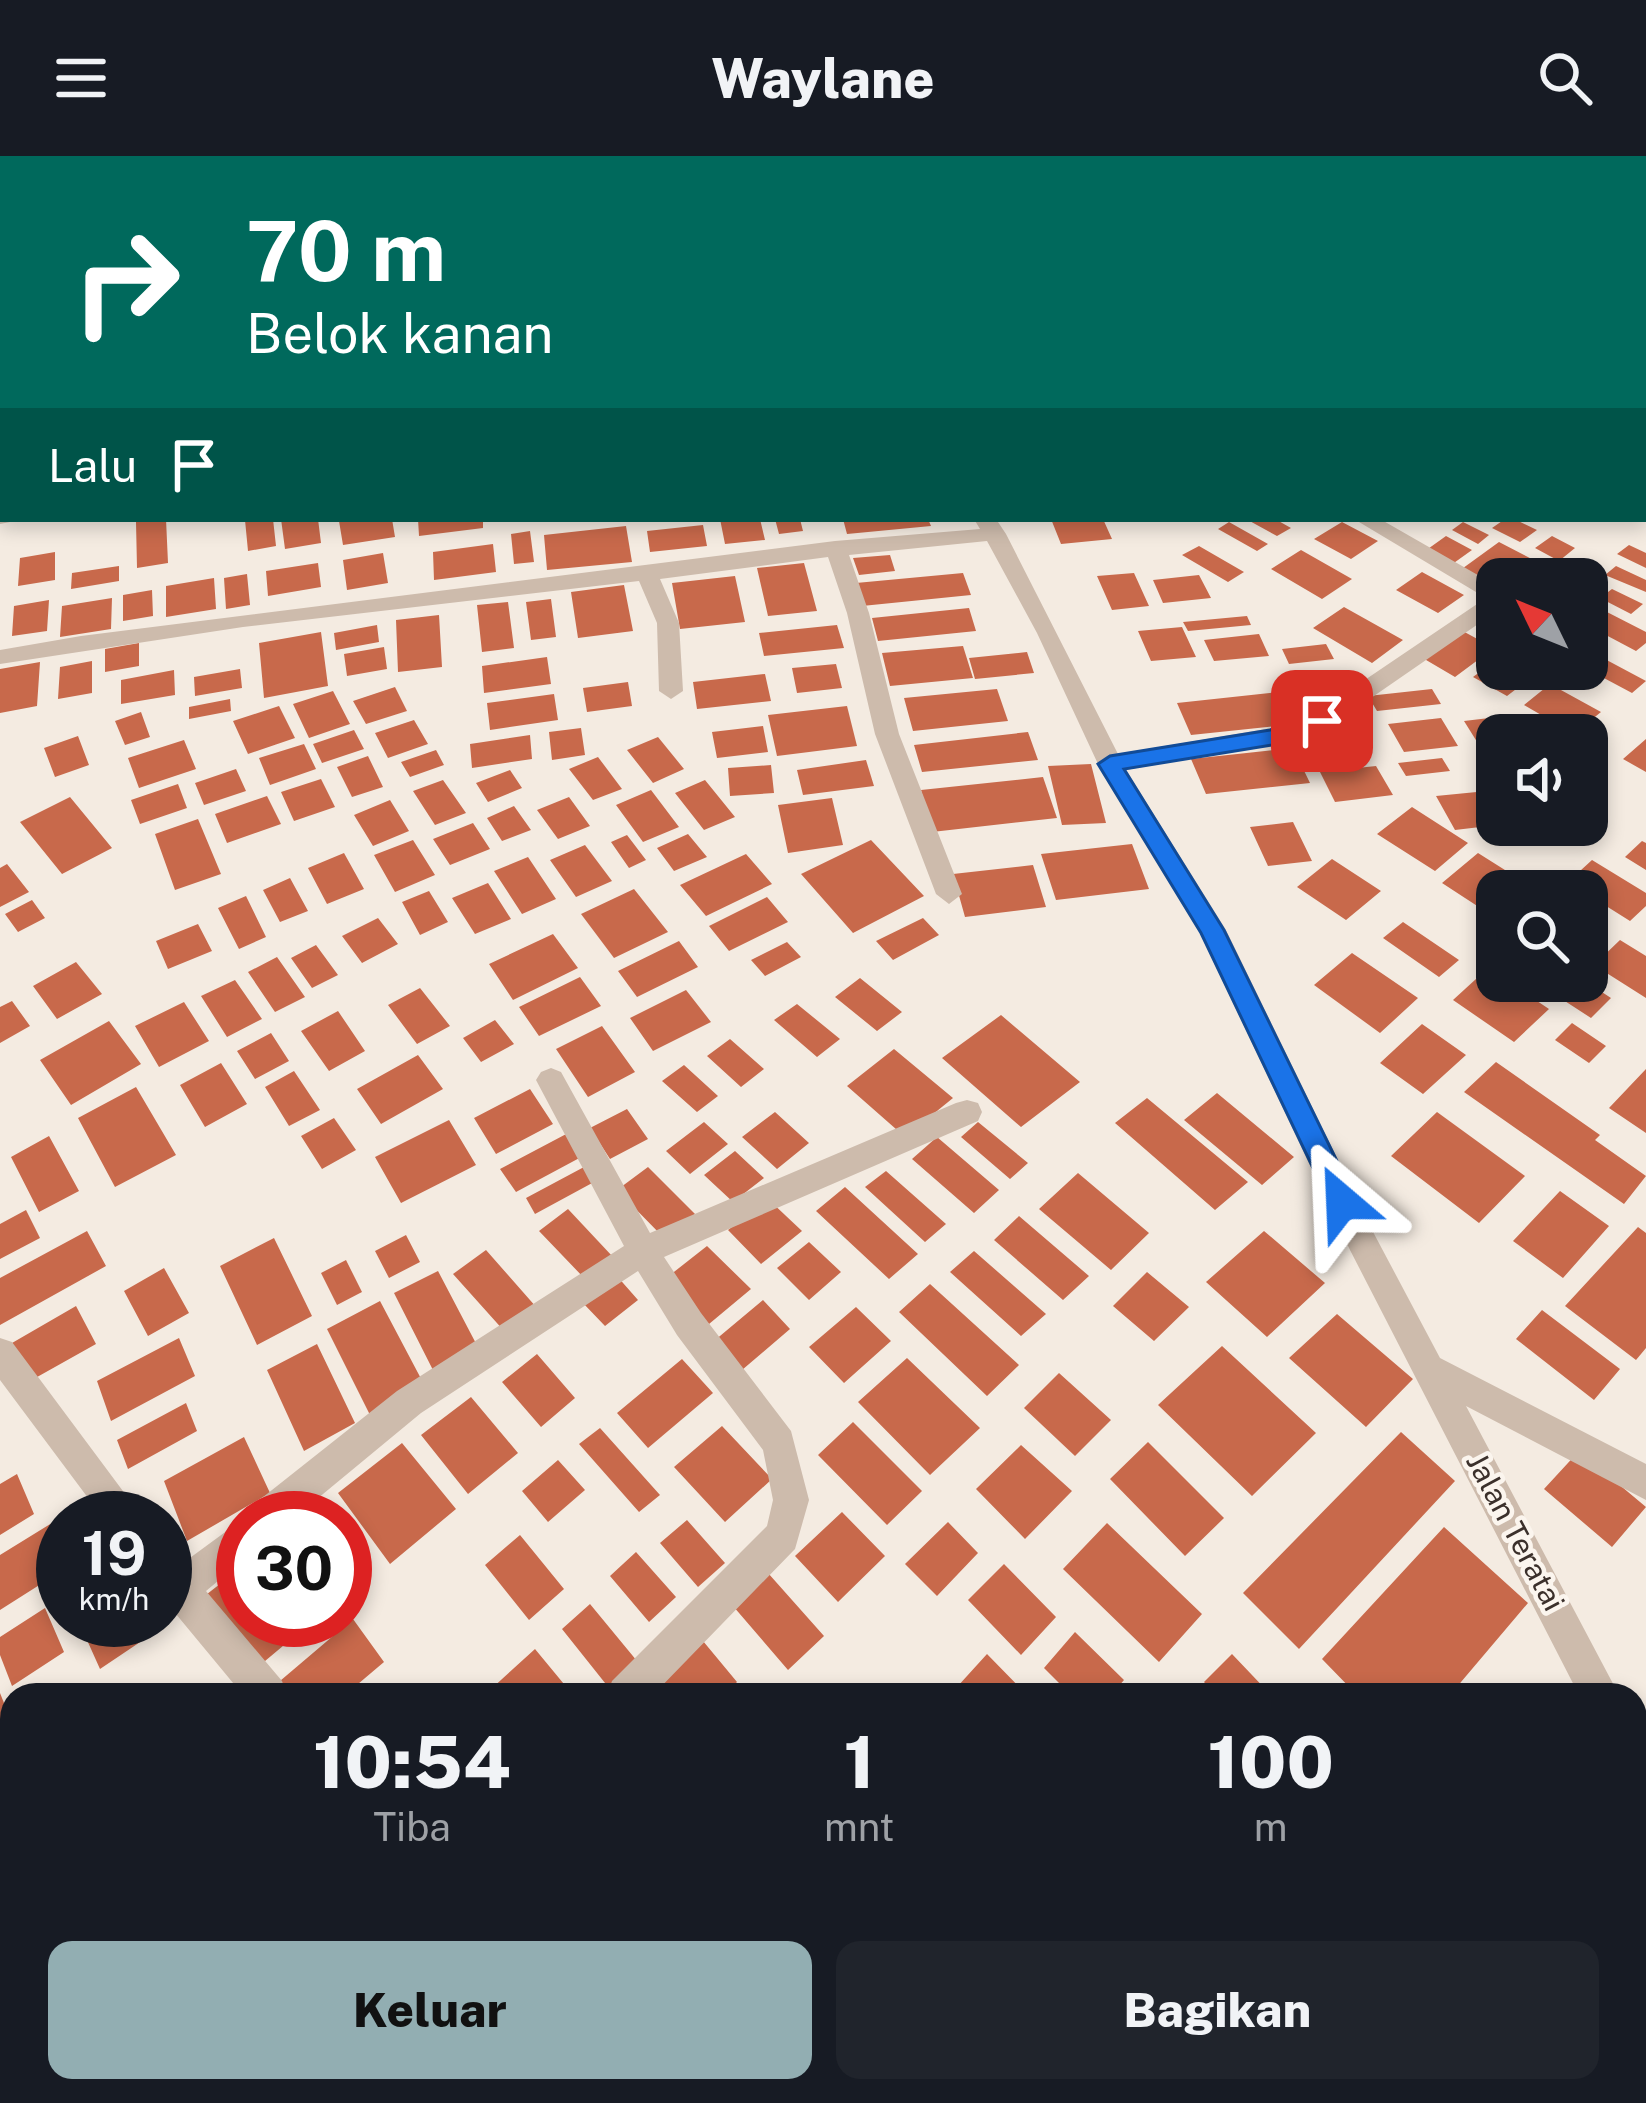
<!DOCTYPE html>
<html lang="id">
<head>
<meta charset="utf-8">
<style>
  body { margin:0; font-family:"Public Sans",sans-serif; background:#20242c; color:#f1f3f6; height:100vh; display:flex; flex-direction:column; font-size:45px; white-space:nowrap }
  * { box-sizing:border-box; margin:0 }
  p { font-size:39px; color:#9ea1a6 }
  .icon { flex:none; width:66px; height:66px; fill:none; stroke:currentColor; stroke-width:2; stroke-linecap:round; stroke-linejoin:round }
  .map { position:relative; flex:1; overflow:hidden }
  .panel { position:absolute; left:0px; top:1527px; width:1647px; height:420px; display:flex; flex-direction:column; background:#171b24; border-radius:36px 36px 0 0; box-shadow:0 6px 18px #0003 }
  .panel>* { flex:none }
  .guide { position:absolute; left:0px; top:0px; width:1647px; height:366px; box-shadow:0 6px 18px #0003; background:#00695c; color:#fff; overflow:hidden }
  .needle { width:78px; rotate:313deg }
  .fabs { position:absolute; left:1476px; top:402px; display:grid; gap:24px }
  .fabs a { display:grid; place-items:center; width:132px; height:132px; border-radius:24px; background:#171b24; box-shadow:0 6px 18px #0003; font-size:60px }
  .speed { position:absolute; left:36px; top:1335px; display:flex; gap:24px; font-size:60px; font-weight:700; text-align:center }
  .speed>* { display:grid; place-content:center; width:156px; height:156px; border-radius:50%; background:#171b24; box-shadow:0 6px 18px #0003; line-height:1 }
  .speed small { font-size:30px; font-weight:400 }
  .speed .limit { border:18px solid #d22; background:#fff; color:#111 }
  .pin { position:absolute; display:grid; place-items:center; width:102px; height:102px; color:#fff; margin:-51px; border-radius:24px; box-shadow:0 6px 18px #0006 }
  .me { position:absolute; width:132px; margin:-66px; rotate:334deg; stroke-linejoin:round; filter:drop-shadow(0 0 9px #0008) }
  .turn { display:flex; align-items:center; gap:42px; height:252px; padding:0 48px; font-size:54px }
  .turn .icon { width:156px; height:156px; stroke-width:2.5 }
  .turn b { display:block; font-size:84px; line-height:102px }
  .then { display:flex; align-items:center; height:114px; padding:0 48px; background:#0003; gap:24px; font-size:45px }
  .eta { display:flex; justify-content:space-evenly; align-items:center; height:204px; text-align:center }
  .eta b { font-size:72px; font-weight:800; line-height:84px }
  .primary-button { display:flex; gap:24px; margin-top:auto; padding:24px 48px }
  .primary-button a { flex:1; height:138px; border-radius:24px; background:#92aeb2; color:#111; font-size:48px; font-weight:800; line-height:138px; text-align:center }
  .primary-button a+a { background:#20242c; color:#f1f3f6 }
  header { display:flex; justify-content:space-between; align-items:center; height:156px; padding:0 48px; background:#171b24; font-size:54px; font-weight:800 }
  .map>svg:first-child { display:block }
  .building { fill:#c8694b }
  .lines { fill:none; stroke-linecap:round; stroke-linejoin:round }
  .minor { fill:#cdbbac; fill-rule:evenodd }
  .tertiary { fill:#cdbbac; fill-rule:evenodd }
  .route { fill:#1a73e8; stroke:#114b97; stroke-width:3 }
  .labels { text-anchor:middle; stroke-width:9; stroke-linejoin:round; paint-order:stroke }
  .street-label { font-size:30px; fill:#3b302b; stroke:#fbf5ee }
</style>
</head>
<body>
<header><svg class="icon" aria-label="menu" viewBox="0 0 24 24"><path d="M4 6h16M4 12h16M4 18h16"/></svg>Waylane<svg class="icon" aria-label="search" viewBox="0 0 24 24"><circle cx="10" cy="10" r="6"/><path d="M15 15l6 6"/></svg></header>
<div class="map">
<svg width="1646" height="1947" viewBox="0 0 1646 1947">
  <rect width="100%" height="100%" fill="#f4ebe1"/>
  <path class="building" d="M166,363L168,407L137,412L136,366Z
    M273,363L276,390L248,395L245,364Z
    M281,363H318L321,387L285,393Z
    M392,363L395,381L343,389L339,365Z
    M418,363H483V372L419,380Z
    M720,363H760L765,384L725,388Z
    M775,363H800L803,375L779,378Z
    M843,363H928L931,370L847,378Z
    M1051,363H1103L1112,383L1061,388Z
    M1246,363H1275L1291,372L1277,380Z
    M1505,363H1514L1537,374L1520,386L1492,372Z
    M1229,366L1268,388L1257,395L1218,373Z
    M1342,366L1378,385L1351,403L1314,383Z
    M1463,366L1489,379L1478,388L1452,374Z
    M703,369L707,390L650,396L647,375Z
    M626,370L632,406L547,414L544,379Z
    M530,375L534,406L514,408L511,378Z
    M1446,380L1472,394L1451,409L1425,395Z
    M1552,380L1575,392L1559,405L1535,392Z
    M1499,386L1549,412L1533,423H1497V435L1459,415Z
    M493,388L496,416L434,424L433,396Z
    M1629,389L1646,397V412L1617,398Z
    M1199,390L1244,416L1228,426L1182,399Z
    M1301,394L1352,423L1322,443L1271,413Z
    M55,396V424L18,430L20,402Z
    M383,397L388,427L347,434L343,404Z
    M890,399L895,415L859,419L853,402Z
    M318,407L321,431L268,440L266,415Z
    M804,407L817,455L768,460L757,412Z
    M119,410V425L71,433L72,417Z
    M1616,410L1646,424V436L1605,419Z
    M1573,412L1596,423L1606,428L1587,443V423H1558Z
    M1422,416L1464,439L1438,457L1396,434Z
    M963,417L971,439L862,450L856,427Z
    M1134,417L1149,450L1112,454L1097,420Z
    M247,418L250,449L226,453L224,422Z
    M1199,419L1211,442L1163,447L1153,424Z
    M735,420L745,466L680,473L672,427Z
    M214,422L216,453L166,461V430Z
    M624,429L633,475L578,482L571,436Z
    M1612,433L1643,448L1631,458L1600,442Z
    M152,434L153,460L123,465V439Z
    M112,442L111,473L60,481L62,450Z
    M551,443L556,481L531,484L526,446Z
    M49,444L47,475L12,480L14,450Z
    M508,446L514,492L482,496L477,449Z
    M1344,451L1403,484L1372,507L1313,472Z
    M969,452L976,475L878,485L872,462Z
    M1605,455L1646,476V487L1636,495L1587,469Z
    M439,459L442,511L398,516L396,464Z
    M1247,460L1251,469L1188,475L1183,466Z
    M377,469L379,486L336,494L334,477Z
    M837,469L844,492L764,500L759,477Z
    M1182,471L1196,501L1151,505L1138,475Z
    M1459,473L1494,492L1455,521L1421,501Z
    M321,476L328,530L264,542L259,487Z
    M1259,478L1269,500L1214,505L1204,484Z
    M139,487V510L105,516V493Z
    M1326,488L1334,503L1289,508L1282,493Z
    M963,490L973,522L890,530L882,497Z
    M384,491L387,513L347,520L344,498Z
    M1027,496L1034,517L975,523L969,502Z
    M547,501L551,528L484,537L482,510Z
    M1601,501L1646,525L1632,537L1587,513Z
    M1497,503V513H1527L1536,518L1507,540L1473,521Z
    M92,505V537L58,543L60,511Z
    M40,506L37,550L0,557V513Z
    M836,508L842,532L797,537L792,512Z
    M240,513L242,532L195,540L194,521Z
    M174,514L175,539L121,548V524Z
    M765,518L771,545L697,553L693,526Z
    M628,526L632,550L587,556L583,532Z
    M1550,528L1601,556L1574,578L1524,549Z
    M395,531L407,555L366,568L353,545Z
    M997,533L1008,565L913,575L904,542Z
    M1432,533L1441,548L1377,555L1368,540Z
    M333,535L350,568L309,582L293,548Z
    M1279,536L1295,568L1191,579L1177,547Z
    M554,538L558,564L490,574L487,547Z
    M230,543L231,555L189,563V551Z
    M279,550L295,582L248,598L233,565Z
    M847,550L857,590L777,600L768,559Z
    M141,556L150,581L125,589L115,565Z
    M1523,558L1537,579H1497V596L1484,597L1464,565Z
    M1441,562L1458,590L1404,596L1388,568Z
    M414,564L428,588L388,602L375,577Z
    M763,570L768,596L717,602L712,576Z
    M581,572L585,599L552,604L549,576Z
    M354,574L364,593L322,607L313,588Z
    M1028,576L1038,604L922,616L914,589Z
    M530,579L532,603L472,612L470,588Z
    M78,580L89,609L55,621L44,592Z
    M658,581L684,613L653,627L627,594Z
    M1646,583V616L1623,603Z
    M184,584L196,613L139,632L128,602Z
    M304,588L316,613L270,629L259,602Z
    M1293,592L1310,627L1206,638L1191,603Z
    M436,594L444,609L410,621L401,606Z
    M368,600L383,631L352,641L337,611Z
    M598,601L622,633L593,644L569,613Z
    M1442,602L1450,615L1406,620L1398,607Z
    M866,604L874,630L803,639L797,614Z
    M1091,608L1106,667L1062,669L1048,610Z
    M771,609L774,637L730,640L728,612Z
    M1376,610L1393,639L1335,646L1320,616Z
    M236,613L246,635L204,649L195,627Z
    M510,614L522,632L488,646L476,627Z
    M1043,621L1057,662L932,676L921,634Z
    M321,623L335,651L294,665L281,636Z
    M443,624L466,657L435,669L413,635Z
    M705,624L735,661L704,674L675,637Z
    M178,628L187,652L140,668L131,644Z
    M651,634L679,671L643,686L616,649Z
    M1497,634V669L1455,674L1436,640Z
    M267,640L281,668L227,687L215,658Z
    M70,641L112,692L62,718L20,666Z
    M569,641L590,670L558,683L537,654Z
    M832,642L843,689L788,697L778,649Z
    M390,644L409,675L373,690L354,659Z
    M514,650L531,674L502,685L487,662Z
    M1412,651L1468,687L1435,715L1377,678Z
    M198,663L221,718L175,734L155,678Z
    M1293,666L1312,705L1268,710L1250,671Z
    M473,667L490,693L450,709L433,683Z
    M688,678L707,701L674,715L657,692Z
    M627,679L646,704L629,712L611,686Z
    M413,684L435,719L395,736L374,699Z
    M871,684L924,740L853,777L801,718Z
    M1642,685L1646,687V714L1625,701Z
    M1132,688L1149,733L1056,744L1041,698Z
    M585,689L612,725L576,741L550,704Z
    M344,697L364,733L327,748L308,712Z
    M1478,697L1524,726L1514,735H1497V750L1488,757L1442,727Z
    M746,698L772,728L706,760L680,729Z
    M528,701L556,743L522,758L494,715Z
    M1332,703L1381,735L1346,764L1297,731Z
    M1592,704L1646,737V750L1630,765L1568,726Z
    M7,708L29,736L0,751V712Z
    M1033,709L1046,751L965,761L953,718Z
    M290,722L308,755L280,766L263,734Z
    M488,727L511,763L475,778L452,742Z
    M634,733L668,776L614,802L581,758Z
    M429,735L448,766L420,779L402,746Z
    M246,740L266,781L239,793L218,752Z
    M767,741L788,766L729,795L709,770Z
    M32,744L45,762L18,776L5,758Z
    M378,762L398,788L362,807L342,780Z
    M923,762L939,779L893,804L876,785Z
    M1403,766L1459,804L1439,821L1383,782Z
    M198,768L212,795L168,813L156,785Z
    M553,778L578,812L513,844L489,808Z
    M1620,784L1646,800V842L1594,809Z
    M679,785L698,811L637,841L618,815Z
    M787,786L801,801L765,820L751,804Z
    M316,789L338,819L312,832L291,802Z
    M1352,797L1418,842L1380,877L1314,829Z
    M277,801L305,841L275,856L248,816Z
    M76,806L102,838L57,863L33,830Z
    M1488,812L1497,818V825H1507L1549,853L1514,886L1453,844Z
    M580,821L601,850L539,880L519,851Z
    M860,822L902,856L877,875L835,841Z
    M235,824L262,863L227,881L201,840Z
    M1534,825H1585L1611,842L1591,862Z
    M420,832L450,870L417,888L388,849Z
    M686,834L711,866L653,895L630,862Z
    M12,845L30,870L0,887V851Z
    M184,846L209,885L159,911L135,870Z
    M797,848L840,883L817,901L774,864Z
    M338,855L365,895L329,915L301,875Z
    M1001,859L1080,926L1021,971L942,902Z
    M495,864L514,888L481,906L463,882Z
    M109,865L141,908L71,949L40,904Z
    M1572,867L1606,890L1589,907L1555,884Z
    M1422,868L1466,899L1423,938L1380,907Z
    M602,870L635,916L588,941L556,893Z
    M271,877L289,905L255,923L237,895Z
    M730,883L764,913L741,931L707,900Z
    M894,893L953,942L905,981L847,930Z
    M418,899L443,933L381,968L357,933Z
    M1496,906L1600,979L1595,984L1646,1020L1624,1048L1464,936Z
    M221,907L247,948L205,971L180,929Z
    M684,909L718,940L697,956L662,925Z
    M1646,913V977L1609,952Z
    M294,915L320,954L289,970L265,931Z
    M136,931L176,999L115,1031L78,962Z
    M530,933L553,968L496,998L474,962Z
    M1217,937L1294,1001L1262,1029L1184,964Z
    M1147,942L1248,1026L1215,1054L1115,967Z
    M627,953L648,983L610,1003L590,972Z
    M775,956L809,987L777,1013L742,981Z
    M1437,956L1525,1020L1479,1067L1391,1000Z
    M334,962L356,994L322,1013L301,980Z
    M449,964L476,1009L401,1047L375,1001Z
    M704,966L728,988L690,1018L666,995Z
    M978,966L1028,1007L1010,1023L961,981Z
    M570,976L585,999L516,1036L500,1013Z
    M49,980L79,1035L39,1056L11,1001Z
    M937,981L999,1034L974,1057L912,1003Z
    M735,995L764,1022L733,1046L704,1019Z
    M584,1011L594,1026L535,1058L526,1042Z
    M648,1011L695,1058L665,1083L617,1034Z
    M886,1015L946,1068L925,1086L865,1031Z
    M1078,1017L1149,1077L1111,1114L1039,1053Z
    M845,1031L918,1098L889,1123L816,1055Z
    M1560,1035L1609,1070L1563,1122L1513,1085Z
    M768,1043L802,1075L761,1108L728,1074Z
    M568,1053L613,1101L585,1123L539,1075Z
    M26,1054L40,1082L0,1103V1068Z
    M1019,1060L1089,1120L1063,1144L994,1084Z
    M1638,1071L1646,1077V1192L1636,1204L1565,1150Z
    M87,1075L106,1110L0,1169V1122Z
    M1264,1075L1325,1127L1267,1181L1206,1126Z
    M406,1079L420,1106L389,1122L375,1095Z
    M274,1082L312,1160L257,1189L220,1110Z
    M809,1086L841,1116L809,1144L777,1112Z
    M707,1090L751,1133L709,1168L665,1123Z
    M486,1094L537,1152L505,1176L453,1118Z
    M974,1095L1046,1158L1021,1180L950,1116Z
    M346,1104L362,1136L337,1149L321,1117Z
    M164,1112L189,1157L148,1180L124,1135Z
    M438,1115L481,1197L436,1220L394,1137Z
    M1147,1116L1189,1151L1154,1185L1113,1150Z
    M616,1119L638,1144L605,1170L582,1146Z
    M930,1128L1019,1209L987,1240L899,1156Z
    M763,1144L790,1173L742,1214L714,1185Z
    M380,1145L427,1234L373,1265L327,1173Z
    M76,1150L96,1188L30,1225L12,1187Z
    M856,1151L891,1185L844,1227L809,1191Z
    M1542,1154L1620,1213L1594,1244L1516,1183Z
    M1337,1158L1413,1223L1366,1271L1289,1202Z
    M179,1182L195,1220L111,1265L97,1225Z
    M317,1188L355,1267L304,1295L267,1214Z
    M1222,1190L1316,1277L1252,1340L1158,1249Z
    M537,1198L575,1242L541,1271L502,1226Z
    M907,1202L980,1272L930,1319L858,1246Z
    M682,1203L713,1237L648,1292L617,1257Z
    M1059,1217L1111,1264L1075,1300L1024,1252Z
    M471,1241L518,1297L468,1338L421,1279Z
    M186,1247L197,1275L128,1313L117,1284Z
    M853,1266L922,1335L887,1369L818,1299Z
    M722,1270L772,1323L725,1366L674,1311Z
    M600,1272L660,1339L639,1356L579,1288Z
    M1401,1276L1455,1325L1299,1493L1243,1437Z
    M244,1281L270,1337L187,1385L164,1325Z
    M1148,1286L1224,1362L1185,1400L1110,1323Z
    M402,1287L456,1353L390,1408L338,1337Z
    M1021,1289L1072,1335L1025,1383L976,1333Z
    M1579,1295L1646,1351L1612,1391L1544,1333Z
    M558,1304L585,1334L548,1366L522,1335Z
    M17,1318L34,1358L0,1379V1328Z
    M842,1356L885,1400L838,1446L795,1400Z
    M60,1362L63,1414L0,1454V1399Z
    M687,1364L725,1407L698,1431L660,1387Z
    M948,1366L978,1397L937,1440L905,1408Z
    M1107,1367L1202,1458L1159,1506L1063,1413Z
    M1444,1371L1528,1447L1450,1539H1357L1322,1503Z
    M520,1379L564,1433L529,1464L485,1409Z
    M636,1396L676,1441L649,1466L610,1420Z
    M1004,1408L1056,1461L1021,1499L968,1444Z
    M243,1410V1464H314L252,1516L202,1442Z
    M768,1417L824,1480L788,1514L733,1450Z
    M590,1448L637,1505L609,1532L562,1473Z
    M45,1452L64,1496L12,1530L0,1499V1481Z
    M353,1463L384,1506L345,1539H290L280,1525Z
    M78,1464H165L167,1468L100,1513Z
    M1075,1476L1124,1524L1111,1539H1071L1044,1512Z
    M703,1485L737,1526L724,1539H661L654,1530Z
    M535,1493L573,1539H494L490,1534Z
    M987,1498L1027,1539H965L957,1531Z
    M1232,1498L1271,1539H1216L1204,1526Z
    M0,1537L12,1567V1598L0,1606Z
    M0,1703L12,1725V1809L0,1819Z
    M505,1935H589L593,1940L587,1947H513Z
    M662,1935H729L719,1947H670Z
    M775,1935H853L859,1944L764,1947Z
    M901,1935H990L997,1944L911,1947Z
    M1176,1935H1262L1255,1947H1188Z
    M1338,1935H1373L1387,1947H1332Z
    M1499,1935H1550L1541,1947H1510Z"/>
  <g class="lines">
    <path class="minor" d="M110,0H126L108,3Z
      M167,0H183L166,3Z
      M306,0H326L328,3H308Z
      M394,0H476L392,3Z
      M644,0H662L664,3H646Z
      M1197,0H1213L1214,3H1198Z
      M0,9H3V19H0Z
      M0,356L3,363H13L10,366L0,368Z
      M974,363H996L1006,378L1118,598L1290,569L1313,559L1486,442L1354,363H1380L1497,430V455L1329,571L1304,582L1126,614L1226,774L1372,1074L1440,1202L1646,1308V1344L1466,1250L1619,1539H1579L1350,1094L1200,777L1098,608L1037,477L987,385L849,399L869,457L899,578L962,738L949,748L936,738L875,578L847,457L828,401L660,423L679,467L683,535L671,543L659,535L657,467L639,425L243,471L0,508V494L81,480L835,385L980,373Z
      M551,912L561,916L650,1077L956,947L967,944L978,947L982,956L978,965L664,1101L701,1157L791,1275L809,1344L795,1393L653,1539H607L612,1525L767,1370L773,1344L763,1294L677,1179L638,1115L421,1257L294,1362H248L253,1349L397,1235L624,1090L536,924L541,916Z
      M0,1182L12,1186L143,1362H103L0,1224Z
      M243,1363V1404L206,1435L282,1525L287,1539H243L166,1446L165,1396L183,1407Z
      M1635,1586L1646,1591V1647L1635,1642Z
      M1646,1861V1947H1611L1613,1935H1635V1866Z
      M608,1935H657L662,1947H613Z"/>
    <path class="tertiary" d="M1003,0H1023L1025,3H1005Z
      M1252,0H1350L1250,3Z
      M0,52H3V62H0Z
      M1644,90H1646L1644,101Z
      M0,186H3V198H0Z"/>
  </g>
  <path class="route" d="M1322,558L1329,560V570L1272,589L1124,613L1224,774L1357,1046L1352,1054H1333L1201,777L1098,608L1110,600L1270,574Z"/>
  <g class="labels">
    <g class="street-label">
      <text transform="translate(1515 1376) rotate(62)" y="10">Jalan Teratai</text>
    </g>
  </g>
</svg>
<div class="fabs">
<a><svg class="needle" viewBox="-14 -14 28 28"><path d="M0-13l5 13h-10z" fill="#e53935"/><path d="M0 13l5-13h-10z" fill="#9ea1a6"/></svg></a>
<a><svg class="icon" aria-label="sound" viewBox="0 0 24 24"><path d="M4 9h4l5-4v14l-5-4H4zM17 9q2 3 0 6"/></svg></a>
<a><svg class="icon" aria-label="search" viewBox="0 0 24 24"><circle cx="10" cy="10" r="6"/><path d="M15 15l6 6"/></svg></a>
</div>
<div class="speed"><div>19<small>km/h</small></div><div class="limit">30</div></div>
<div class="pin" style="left:1322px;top:565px;background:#d93025"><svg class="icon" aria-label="arrive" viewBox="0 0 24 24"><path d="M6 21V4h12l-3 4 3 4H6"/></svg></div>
<svg class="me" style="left:1342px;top:1046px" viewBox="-20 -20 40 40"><path d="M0-17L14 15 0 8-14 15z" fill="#1a73e8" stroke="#fff" stroke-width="4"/></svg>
<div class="guide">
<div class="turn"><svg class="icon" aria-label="right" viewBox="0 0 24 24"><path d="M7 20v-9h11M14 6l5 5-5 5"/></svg><div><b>70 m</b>Belok kanan</div></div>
<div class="then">Lalu<svg class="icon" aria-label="arrive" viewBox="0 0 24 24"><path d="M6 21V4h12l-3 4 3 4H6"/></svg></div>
</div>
<section class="panel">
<div class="eta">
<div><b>10:54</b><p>Tiba</p></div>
<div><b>1</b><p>mnt</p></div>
<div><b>100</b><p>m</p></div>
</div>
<div class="primary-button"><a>Keluar</a><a>Bagikan</a></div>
</section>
</div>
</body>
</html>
